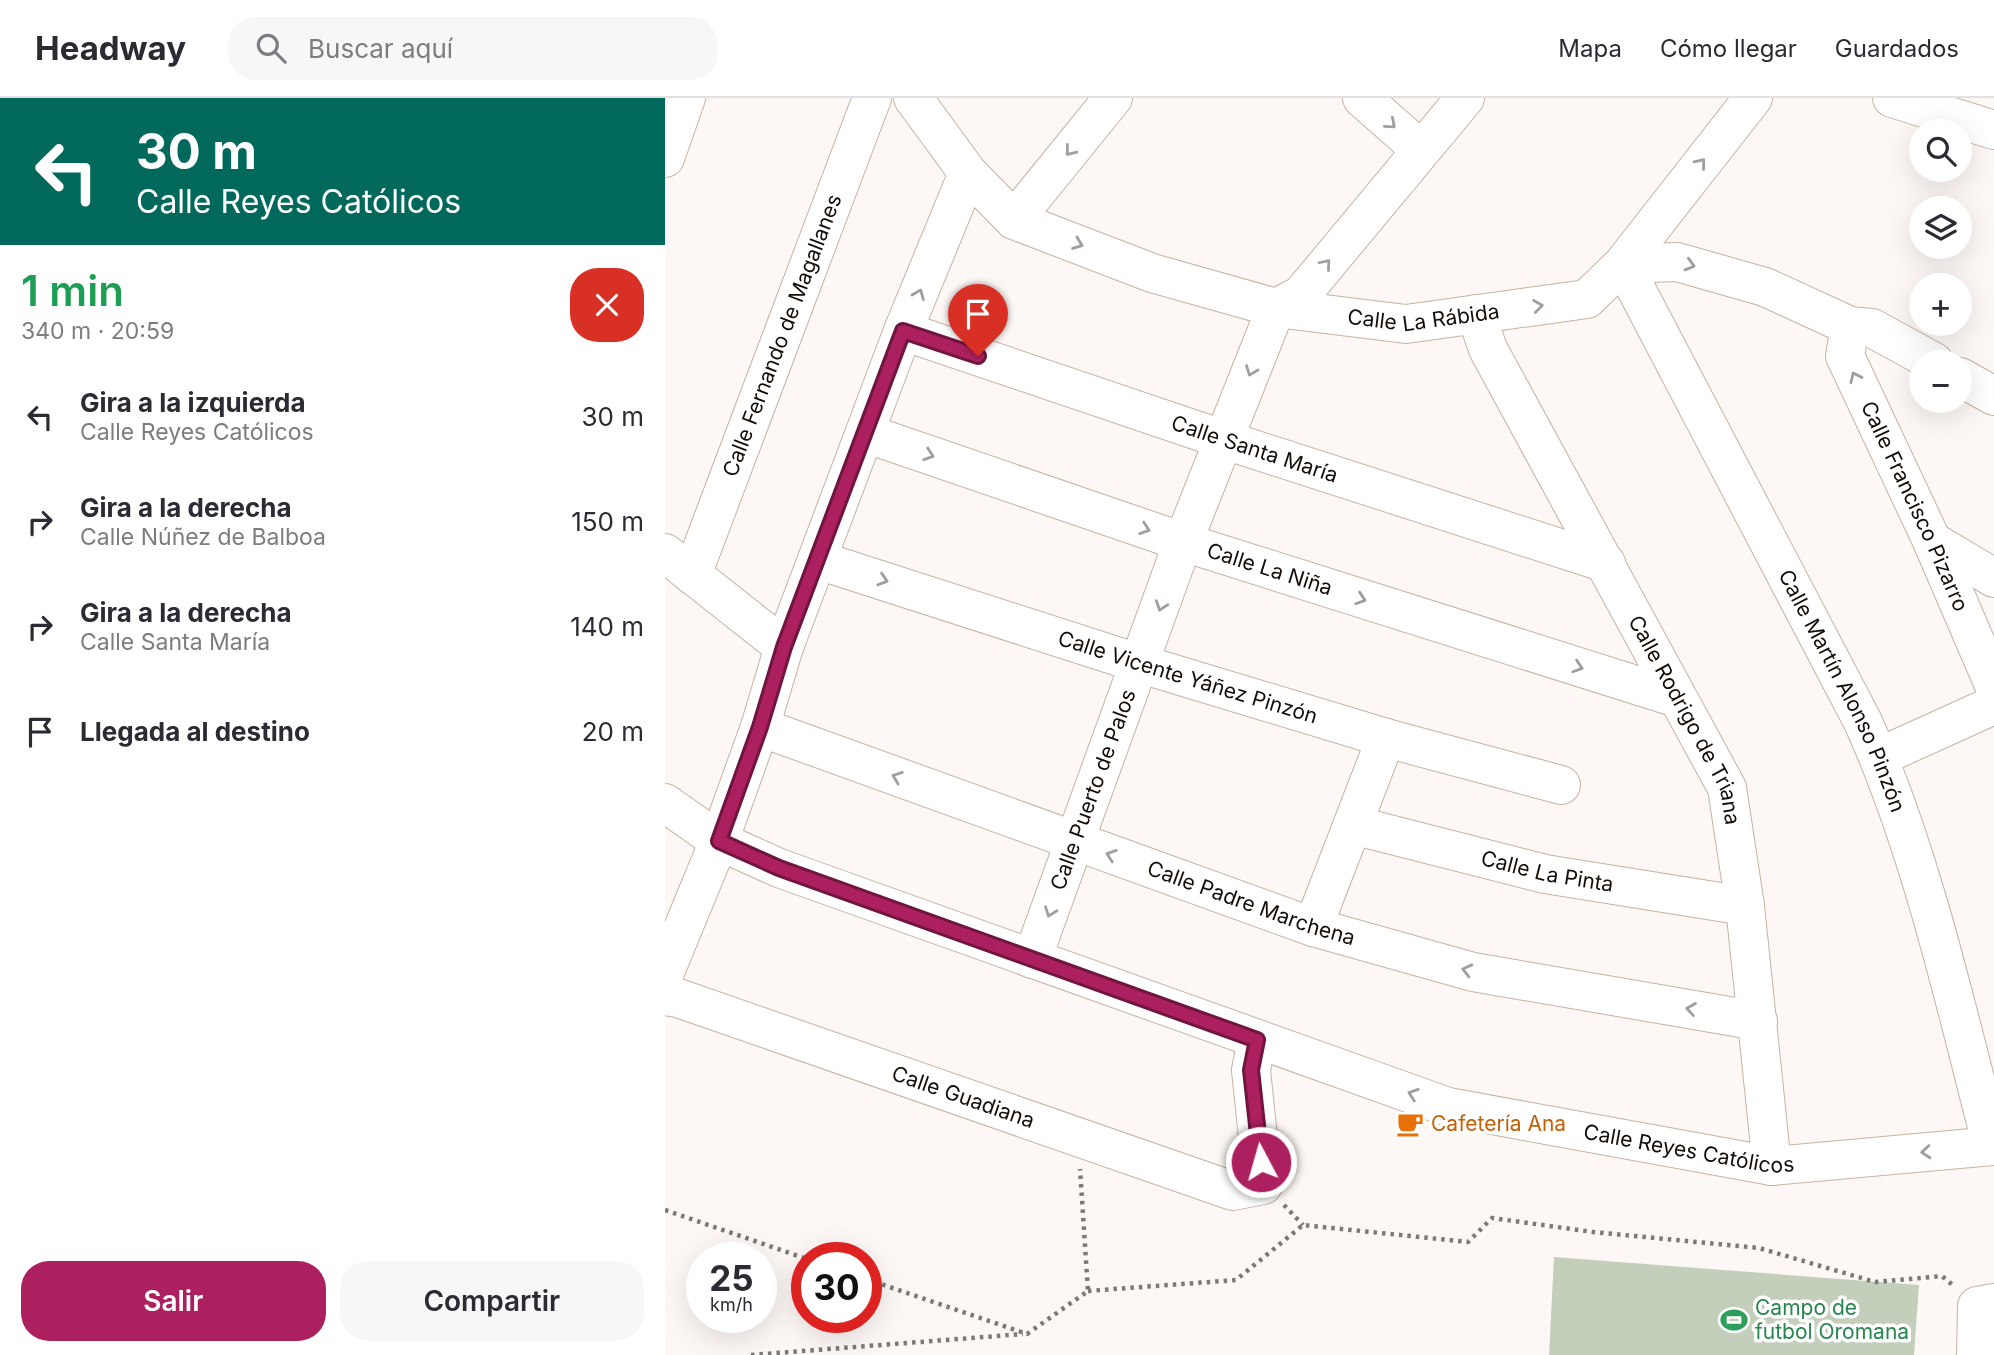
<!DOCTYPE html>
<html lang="es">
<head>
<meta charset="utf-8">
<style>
  body { margin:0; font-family:Inter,sans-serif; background:#f7f7f7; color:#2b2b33; height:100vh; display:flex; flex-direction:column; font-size:26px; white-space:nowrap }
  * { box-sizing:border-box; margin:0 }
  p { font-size:23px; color:#7c7c81 }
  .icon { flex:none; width:38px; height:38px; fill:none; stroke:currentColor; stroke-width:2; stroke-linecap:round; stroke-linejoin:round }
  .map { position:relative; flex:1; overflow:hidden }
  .panel { display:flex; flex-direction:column; background:#fff; width:665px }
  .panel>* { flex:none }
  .banner { background:#00695c; color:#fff; overflow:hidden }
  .tools { position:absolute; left:1244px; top:21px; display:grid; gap:14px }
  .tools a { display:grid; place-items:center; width:63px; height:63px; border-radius:50%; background:#fff; box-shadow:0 7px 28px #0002; font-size:35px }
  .speed { position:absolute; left:21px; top:1144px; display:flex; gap:14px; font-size:35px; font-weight:700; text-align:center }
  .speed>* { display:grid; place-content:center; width:91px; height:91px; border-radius:50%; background:#fff; box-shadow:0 7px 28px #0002; line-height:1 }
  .speed small { font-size:18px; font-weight:400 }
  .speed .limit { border:10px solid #d22; background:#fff; color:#111 }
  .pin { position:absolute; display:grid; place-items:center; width:60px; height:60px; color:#fff; margin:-72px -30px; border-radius:50% 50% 50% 0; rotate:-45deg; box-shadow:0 0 7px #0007 }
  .pin .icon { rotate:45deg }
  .me { position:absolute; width:77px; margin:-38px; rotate:354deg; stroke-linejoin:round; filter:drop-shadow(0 0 5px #0008) }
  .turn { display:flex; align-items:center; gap:24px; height:147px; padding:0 21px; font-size:32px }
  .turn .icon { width:91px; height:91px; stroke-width:2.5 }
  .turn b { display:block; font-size:49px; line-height:60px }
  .round { display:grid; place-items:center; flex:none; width:74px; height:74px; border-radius:28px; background:#f7f7f7 }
  .summary { display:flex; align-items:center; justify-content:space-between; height:119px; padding:0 21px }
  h1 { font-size:42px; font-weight:600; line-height:52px; color:#1e9e55 }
  .cta { display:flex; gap:14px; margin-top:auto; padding:14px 21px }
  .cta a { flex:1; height:80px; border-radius:28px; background:#ac205f; color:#fff; font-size:28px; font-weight:600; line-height:80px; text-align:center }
  .cta a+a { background:#f7f7f7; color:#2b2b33 }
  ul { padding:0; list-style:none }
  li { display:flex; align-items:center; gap:21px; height:105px; padding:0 21px }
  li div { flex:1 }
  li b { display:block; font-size:26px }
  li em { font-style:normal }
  header { display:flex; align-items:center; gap:42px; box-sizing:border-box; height:98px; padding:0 35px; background:#fff; border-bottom:2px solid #e1e1e2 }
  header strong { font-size:33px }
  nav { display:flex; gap:38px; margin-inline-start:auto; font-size:24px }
  .search { width:490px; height:63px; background:#f7f7f7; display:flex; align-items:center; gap:18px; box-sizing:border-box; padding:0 24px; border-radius:28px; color:#7c7c81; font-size:26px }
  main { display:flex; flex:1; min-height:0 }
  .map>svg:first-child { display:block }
  .green { fill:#c3cfba }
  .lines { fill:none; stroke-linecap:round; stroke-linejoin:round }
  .minor-casing { stroke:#c7b2a2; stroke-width:40 }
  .path { stroke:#7f7975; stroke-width:4.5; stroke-dasharray:3.5 5; stroke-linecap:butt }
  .minor { stroke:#fff; stroke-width:38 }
  .oneway { stroke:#a19e9c }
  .route-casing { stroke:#70153e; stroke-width:18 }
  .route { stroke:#ac205f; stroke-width:12 }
  .labels { text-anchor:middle; stroke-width:7; stroke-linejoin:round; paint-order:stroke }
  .street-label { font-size:21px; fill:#140d08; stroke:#fff }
  .food-label { font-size:21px; fill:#c56008; stroke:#fff; text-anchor:start }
  .leisure-label { font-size:21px; fill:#27864d; stroke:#fff; text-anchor:start }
</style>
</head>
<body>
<header>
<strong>Headway</strong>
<div class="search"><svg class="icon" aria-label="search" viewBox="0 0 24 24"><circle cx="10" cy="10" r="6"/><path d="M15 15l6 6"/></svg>Buscar aquí</div>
<nav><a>Mapa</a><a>Cómo llegar</a><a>Guardados</a></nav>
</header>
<main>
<section class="panel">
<div class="banner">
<div class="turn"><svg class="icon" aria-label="left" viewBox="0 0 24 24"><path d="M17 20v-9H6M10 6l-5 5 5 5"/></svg><div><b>30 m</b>Calle Reyes Católicos</div></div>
</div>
<div class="summary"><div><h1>1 min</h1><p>340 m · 20:59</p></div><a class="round" style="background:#d93025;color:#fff"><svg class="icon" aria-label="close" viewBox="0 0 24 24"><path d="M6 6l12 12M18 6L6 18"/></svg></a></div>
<ul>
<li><svg class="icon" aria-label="left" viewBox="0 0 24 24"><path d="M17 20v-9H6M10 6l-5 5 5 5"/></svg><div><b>Gira a la izquierda</b><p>Calle Reyes Católicos</p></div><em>30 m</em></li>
<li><svg class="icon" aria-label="right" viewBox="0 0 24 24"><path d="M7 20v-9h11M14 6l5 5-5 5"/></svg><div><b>Gira a la derecha</b><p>Calle Núñez de Balboa</p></div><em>150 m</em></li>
<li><svg class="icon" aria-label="right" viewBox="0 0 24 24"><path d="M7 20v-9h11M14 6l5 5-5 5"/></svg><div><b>Gira a la derecha</b><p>Calle Santa María</p></div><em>140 m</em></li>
<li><svg class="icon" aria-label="arrive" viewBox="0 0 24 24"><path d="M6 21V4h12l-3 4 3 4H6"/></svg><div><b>Llegada al destino</b></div><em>20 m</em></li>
</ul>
<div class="cta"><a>Salir</a><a>Compartir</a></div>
</section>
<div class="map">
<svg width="1329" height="1257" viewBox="0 0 1329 1257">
  <rect width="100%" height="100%" fill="#fdf8f5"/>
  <path class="green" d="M889,1159L1254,1187L1249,1257H884Z"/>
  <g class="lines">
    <g class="minor-casing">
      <g id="minor">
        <path id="s1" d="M248,0L303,75L349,122L487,175L611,210L741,226L922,201L958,166L1088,0"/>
        <path d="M697,0L756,52"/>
        <path d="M1227,0L1329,32"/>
        <path d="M0,60L21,0"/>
        <path d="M349,122L448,0"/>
        <path id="s2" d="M811,216L823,251L1062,690L1080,808L1107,1068"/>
        <path id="s3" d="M1185,228L1180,258L1267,443L1329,587"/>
        <path id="s4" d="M238,233L560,342L941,465"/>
        <path id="s5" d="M1269,264L1207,230L1185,228L1100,189L1012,164L958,166L1198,624C1257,755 1291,909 1327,1048"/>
        <path d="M1295,279L1329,298"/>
        <path id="s6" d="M200,335L518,444L1012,600"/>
        <path d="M1267,443L1329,480"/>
        <path d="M0,455L119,549"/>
        <path id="s7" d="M153,462L476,566L721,640L896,687"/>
        <path id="s8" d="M27,477L207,0"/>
        <path id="s9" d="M95,629L648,829L808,874L1093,923"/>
        <path d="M1214,659L1329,607"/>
        <path id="s10" d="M0,705L54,743L114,770L783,1009L1107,1068L1329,1048"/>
        <path id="s11" d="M688,727L880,776L1080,808"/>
        <path d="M648,829L721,640"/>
        <path id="s12" d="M367,861L518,444L611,210L636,197L800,0"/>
        <path d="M0,874L54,743L95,629L119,549L238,233L303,75"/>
        <path id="s13" d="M0,898L13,900L568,1093L598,1087L586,972L592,941"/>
        <path d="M1311,1257L1312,1208L1329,1205"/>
      </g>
    </g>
    <path class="path" d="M619,1107L638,1127
      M0,1112L142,1161
      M201,1181L362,1236L423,1193L415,1071
      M423,1193L571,1182L638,1127L803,1144L827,1120L928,1134L1094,1150L1210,1184L1277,1178L1290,1189
      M86,1257L358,1236"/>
    <use href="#minor" class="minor"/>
  </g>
  <defs><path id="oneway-chevron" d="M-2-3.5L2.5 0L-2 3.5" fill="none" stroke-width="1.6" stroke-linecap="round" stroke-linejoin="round" transform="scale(1.75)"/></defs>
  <g class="oneway">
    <use href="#oneway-chevron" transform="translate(726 26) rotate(41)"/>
    <use href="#oneway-chevron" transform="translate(405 53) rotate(129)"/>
    <use href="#oneway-chevron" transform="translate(1036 65) rotate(-51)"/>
    <use href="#oneway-chevron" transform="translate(413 146) rotate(21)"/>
    <use href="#oneway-chevron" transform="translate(661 166) rotate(-50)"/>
    <use href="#oneway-chevron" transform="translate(1025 167) rotate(16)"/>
    <use href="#oneway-chevron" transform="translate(254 196) rotate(-68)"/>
    <use href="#oneway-chevron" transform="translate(873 208) rotate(-8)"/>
    <use href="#oneway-chevron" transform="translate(586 273) rotate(111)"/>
    <use href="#oneway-chevron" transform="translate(1190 279) rotate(-115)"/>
    <use href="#oneway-chevron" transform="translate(264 357) rotate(19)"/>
    <use href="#oneway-chevron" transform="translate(480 431) rotate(19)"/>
    <use href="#oneway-chevron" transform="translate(218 482) rotate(18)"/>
    <use href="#oneway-chevron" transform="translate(696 501) rotate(18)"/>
    <use href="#oneway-chevron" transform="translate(496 508) rotate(109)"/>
    <use href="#oneway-chevron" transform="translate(913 569) rotate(18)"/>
    <use href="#oneway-chevron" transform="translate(232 679) rotate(-160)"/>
    <use href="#oneway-chevron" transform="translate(446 757) rotate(-161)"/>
    <use href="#oneway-chevron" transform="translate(385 814) rotate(110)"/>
    <use href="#oneway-chevron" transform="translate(802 872) rotate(-166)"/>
    <use href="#oneway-chevron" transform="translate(1026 911) rotate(-170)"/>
    <use href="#oneway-chevron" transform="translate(748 996) rotate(-161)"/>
    <use href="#oneway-chevron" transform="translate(1261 1054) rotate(175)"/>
  </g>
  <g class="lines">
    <g class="route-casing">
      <path id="route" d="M313,258L238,233L119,549L95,629L54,743L114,770L592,942L586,972L596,1064"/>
    </g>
    <use href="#route" class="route"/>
  </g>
  <defs>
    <g id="cafe-bare" transform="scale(2.1)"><path d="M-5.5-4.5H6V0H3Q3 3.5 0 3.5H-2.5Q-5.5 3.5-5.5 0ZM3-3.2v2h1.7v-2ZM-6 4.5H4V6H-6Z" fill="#e8710a" stroke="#fff" stroke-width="2.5" paint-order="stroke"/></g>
    <g id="stadium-bare" transform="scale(2.1)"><path d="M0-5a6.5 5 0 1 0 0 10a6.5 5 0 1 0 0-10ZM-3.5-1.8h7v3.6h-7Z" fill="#2e9e5b" stroke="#fff" stroke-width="2.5" paint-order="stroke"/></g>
  </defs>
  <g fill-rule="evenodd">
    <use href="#cafe-bare" x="745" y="1026"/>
    <use href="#stadium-bare" x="1069" y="1222"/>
  </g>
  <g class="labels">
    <g class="street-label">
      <text dy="7" stroke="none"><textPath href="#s1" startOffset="584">Calle La Rábida</textPath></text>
      <text dy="7" stroke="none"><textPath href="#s8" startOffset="256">Calle Fernando de Magallanes</textPath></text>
      <text dy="7" stroke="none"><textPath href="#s4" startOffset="371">Calle Santa María</textPath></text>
      <text dy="7" stroke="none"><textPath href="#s3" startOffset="196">Calle Francisco Pizarro</textPath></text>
      <text dy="7" stroke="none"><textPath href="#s6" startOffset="427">Calle La Niña</textPath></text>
      <text dy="7" stroke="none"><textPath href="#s7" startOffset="388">Calle Vicente Yáñez Pinzón</textPath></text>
      <text dy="7" stroke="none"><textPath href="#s5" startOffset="812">Calle Martín Alonso Pinzón</textPath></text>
      <text dy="7" stroke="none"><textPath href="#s2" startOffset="458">Calle Rodrigo de Triana</textPath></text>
      <text dy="7" stroke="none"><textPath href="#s12" startOffset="180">Calle Puerto de Palos</textPath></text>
      <text dy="7" stroke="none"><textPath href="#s11" startOffset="200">Calle La Pinta</textPath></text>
      <text dy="7" stroke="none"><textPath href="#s9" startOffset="522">Calle Padre Marchena</textPath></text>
      <text dy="7" stroke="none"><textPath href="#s13" startOffset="315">Calle Guadiana</textPath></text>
      <text dy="7" stroke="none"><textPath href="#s10" startOffset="1087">Calle Reyes Católicos</textPath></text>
    </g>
    <g class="food-label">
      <text x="766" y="1033">Cafetería Ana</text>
    </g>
    <g class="leisure-label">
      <text x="1090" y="1217">Campo de<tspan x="1090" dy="24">futbol Oromana</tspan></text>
    </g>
  </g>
</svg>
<div class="tools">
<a><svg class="icon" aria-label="search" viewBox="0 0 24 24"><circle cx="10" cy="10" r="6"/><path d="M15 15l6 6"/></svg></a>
<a><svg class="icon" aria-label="layers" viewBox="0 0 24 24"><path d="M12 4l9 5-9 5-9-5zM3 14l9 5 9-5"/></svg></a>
<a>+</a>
<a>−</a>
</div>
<div class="speed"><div>25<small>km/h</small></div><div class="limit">30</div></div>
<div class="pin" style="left:313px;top:258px;background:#d93025"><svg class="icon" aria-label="arrive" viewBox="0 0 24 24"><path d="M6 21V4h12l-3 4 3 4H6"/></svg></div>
<svg class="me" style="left:596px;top:1064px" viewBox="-20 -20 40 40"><circle r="17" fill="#ac205f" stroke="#fff" stroke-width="3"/><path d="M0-11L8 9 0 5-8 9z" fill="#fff"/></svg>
</div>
</main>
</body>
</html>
